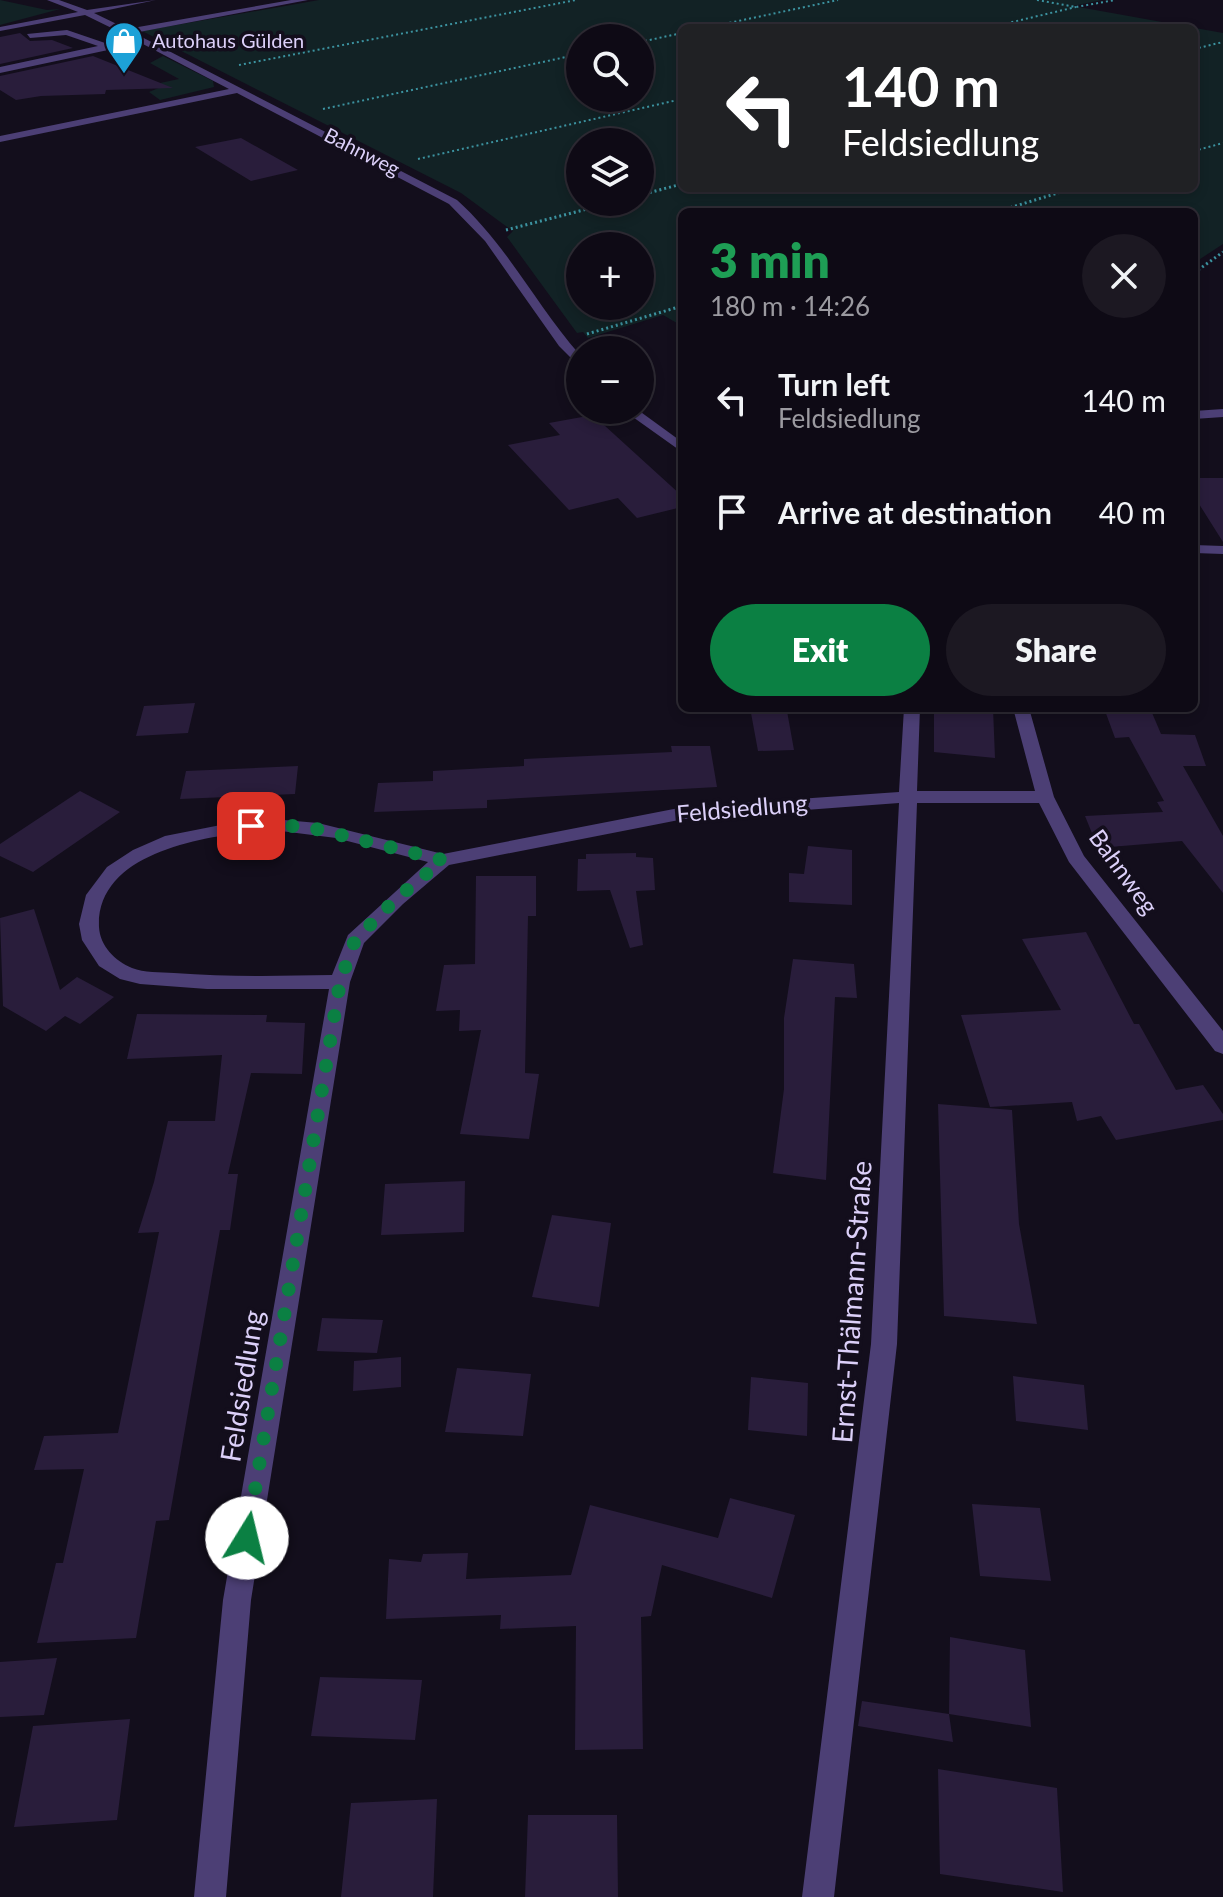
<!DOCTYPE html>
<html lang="en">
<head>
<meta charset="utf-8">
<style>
  body { margin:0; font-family:Lato,sans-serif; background:#1c1822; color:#f1f3f6; height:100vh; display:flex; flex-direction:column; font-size:30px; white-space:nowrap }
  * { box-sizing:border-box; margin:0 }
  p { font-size:26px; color:#9b9aa0 }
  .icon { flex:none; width:44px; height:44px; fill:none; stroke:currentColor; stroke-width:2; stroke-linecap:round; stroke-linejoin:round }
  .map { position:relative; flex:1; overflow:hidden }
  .sheet { position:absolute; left:678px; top:208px; width:520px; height:504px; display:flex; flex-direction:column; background:#0e0a15; border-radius:12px; box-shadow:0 4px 12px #0003,0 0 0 2px #2e2b34 }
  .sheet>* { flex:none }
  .guide { position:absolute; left:678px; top:24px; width:520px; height:168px; border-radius:12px; box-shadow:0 4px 12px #0003,0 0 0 2px #2e2b34; background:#202124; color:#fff; overflow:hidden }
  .controls { position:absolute; left:566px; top:24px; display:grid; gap:16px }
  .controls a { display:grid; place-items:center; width:88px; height:88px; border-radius:50%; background:#0e0a15; box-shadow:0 4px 12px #0003,0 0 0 2px #2e2b34; font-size:40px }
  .pin { position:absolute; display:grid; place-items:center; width:68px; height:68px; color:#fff; margin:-34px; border-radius:16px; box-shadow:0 4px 12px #0006 }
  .me { position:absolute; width:88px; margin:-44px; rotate:9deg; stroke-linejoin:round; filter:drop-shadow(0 0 6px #0008) }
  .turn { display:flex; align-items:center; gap:28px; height:168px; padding:0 32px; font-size:36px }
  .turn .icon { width:104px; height:104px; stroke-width:2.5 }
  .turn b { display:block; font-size:56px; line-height:68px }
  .round { display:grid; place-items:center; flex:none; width:84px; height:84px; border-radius:42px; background:#1c1822 }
  .overview { display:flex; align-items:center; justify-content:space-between; height:136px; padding:0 32px }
  h1 { font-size:48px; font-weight:800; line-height:60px; color:#1e9e55 }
  .primary-button { display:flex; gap:16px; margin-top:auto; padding:16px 32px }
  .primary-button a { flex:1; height:92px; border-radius:48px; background:#0b8043; color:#fff; font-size:32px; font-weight:800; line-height:92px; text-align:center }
  .primary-button a+a { background:#1c1822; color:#f1f3f6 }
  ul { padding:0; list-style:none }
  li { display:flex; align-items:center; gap:24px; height:112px; padding:0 32px }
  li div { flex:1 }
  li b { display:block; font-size:30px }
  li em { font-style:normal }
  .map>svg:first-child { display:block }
  .green { fill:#122225; fill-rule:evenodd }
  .building { fill:#291d3b }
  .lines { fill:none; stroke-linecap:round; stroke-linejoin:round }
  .path-far1 { stroke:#3c93a0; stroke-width:2; stroke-dasharray:2 3; stroke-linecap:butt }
  .path { stroke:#3c93a0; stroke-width:3; stroke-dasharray:2 3; stroke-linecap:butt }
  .minor { fill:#4c3f75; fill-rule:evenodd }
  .route { stroke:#0b8043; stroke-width:14; stroke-dasharray:0 25.2 }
  .labels { text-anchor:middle; stroke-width:7; stroke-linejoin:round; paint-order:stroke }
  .far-poi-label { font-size:20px; fill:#dcd0f9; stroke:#130e1c; text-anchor:start }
  .far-street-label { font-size:20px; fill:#dcd0f9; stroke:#130e1c }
  .street-label { font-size:24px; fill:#dcd0f9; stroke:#130e1c }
  .near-street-label { font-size:28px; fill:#dcd0f9; stroke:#130e1c }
</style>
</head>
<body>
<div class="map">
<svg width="1223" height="1897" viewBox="0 0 1223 1897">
  <rect width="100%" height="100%" fill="#130e1c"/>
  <path class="green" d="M0,0L47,10L60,9L0,25Z
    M319,0H1102L1073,6L1223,33V244L1194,263V212H682V326L663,315L588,338L583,332L577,333L507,237L513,231C497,220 479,206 461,193L142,31ZM1194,28V188H682V28ZM640,38V98H580V38ZM640,142V202H580V142ZM640,246V306H580V246Z
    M163,56L213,81L214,87L160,100L149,92L161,87L160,83L179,79L150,63Z"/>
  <path class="building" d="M20,33L30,41L52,40L73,48L0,64V37Z
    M93,56L173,88L106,90L105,94L41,96L16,100L0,90V76Z
    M241,138L298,170L251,181L195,147Z
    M593,415L682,496V507L637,518L618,498L569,510L508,445L560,435L549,423Z
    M1194,478H1223V542L1194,496Z
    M195,703L188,733L136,736L144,706Z
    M934,708H993L995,758L934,752Z
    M1104,708H1150L1161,734L1195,735L1206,766H1183L1223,836V893L1182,841L1098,848L1085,816L1163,812L1157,802L1164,801L1129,737L1115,738Z
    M787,711L794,750L758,751L751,713Z
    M671,746H710L717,787L487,800V808L374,812L378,783L433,781V771L524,766V759L672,752Z
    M298,766L295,794L180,799L186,771Z
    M80,791L120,812L33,872L0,856V844Z
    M808,846L852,850V905L789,902V873L804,874Z
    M636,853V857L653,858L655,890L636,891L643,945L630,948L610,890L577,891L578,859H586V854Z
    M476,876H536V916H528L525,1073L539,1074L529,1139L460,1134L481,1030L459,1031L460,1010L436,1011L444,965L475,964Z
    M34,909L60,990L77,977L114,997L80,1024L65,1016L46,1031L3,1006L0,918Z
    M1086,932L1134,1024H1139L1176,1090L1203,1085L1223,1114V1120L1116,1140L1101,1116L1077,1121L1072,1102L990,1107L961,1015L1061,1010L1022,939Z
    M793,959L854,964L857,998L835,997L826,1180L773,1173L784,1089V1018Z
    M137,1014L267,1015L266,1022L305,1023L302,1074L251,1073L228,1174H238L230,1230H220L169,1520L156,1521L136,1638L37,1643L56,1563H63L84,1469L34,1470L44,1436L118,1433L159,1232L138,1233L154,1182L168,1121H215L222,1055L127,1059Z
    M938,1104L1012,1110L1019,1224L1037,1324L944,1316Z
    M465,1181L464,1232L381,1235L385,1184Z
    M552,1215L611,1223L599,1307L532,1297Z
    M322,1318L383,1320L377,1353L317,1351Z
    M401,1357V1387L353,1391L354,1361Z
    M457,1368L531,1374L523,1436L445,1432Z
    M1013,1376L1084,1385L1088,1430L1016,1421Z
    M751,1377L808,1383L807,1436L748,1430Z
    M730,1498L795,1515L772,1598L662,1565L651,1616L641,1617L643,1749L575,1750L576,1626L500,1629L501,1615L386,1619L389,1559L421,1562L423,1554L468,1553L466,1579L571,1575L590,1505L718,1538Z
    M972,1504L1040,1508L1051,1581L980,1576Z
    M950,1637L1025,1650L1031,1727L949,1714Z
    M57,1658L44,1715L0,1717V1662Z
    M320,1677L422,1680L415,1740L311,1736Z
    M862,1701L949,1714L953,1742L858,1726Z
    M130,1719L117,1820L14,1827L33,1726Z
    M938,1769L1057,1788L1063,1892L940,1874Z
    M437,1799L433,1897H341L351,1803Z
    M528,1815H617L618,1897H525Z"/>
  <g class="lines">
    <path class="path-far1" d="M1037,0L1076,7L1115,0
      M705,28L838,0
      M987,28L1076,7
      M640,42L682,33
      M1194,49L1223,42
      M239,65L576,0
      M323,109L580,54
      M1194,151L1223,143
      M418,159L682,99"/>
    <path class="path" d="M640,195L682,184
      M996,212L1074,188
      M506,230L614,202
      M1194,273L1223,252
      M587,334L682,306"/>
    <path class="minor" d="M47,0H59L87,10L156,0L94,13L127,29L291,0H308L134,33L457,200C507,245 536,305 580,355V367L559,346L485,241L449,204L237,93L0,142V136L229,89L141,43L0,73V67L98,46L66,35L30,38L27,34L67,30L108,44L134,39L85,15L0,31V27L78,12Z
      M1223,409V417L1194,419V411Z
      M623,410H638L682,442V452Z
      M1194,545L1223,546V554L1194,553Z
      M904,708H920L917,791H1035L1013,708H1029L1054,797L1084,856L1223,1031V1054L1215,1051L1069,862L1039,803H917L897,1344L834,1897H802L871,1344L899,803L684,819L449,865L403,904L364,943L350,982L251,1600L226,1897H194L223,1600L329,989H207L140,984L120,979L99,966L82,940L79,924L86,895L107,867L133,850L165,836L241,821L273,819L318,823L443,854L684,807L899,792ZM273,830L336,838L428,862L348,935L332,975C279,976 227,977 174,973C160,972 144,973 132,968C115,961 100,946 99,927C96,848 216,834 273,830Z"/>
  </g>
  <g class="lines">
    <path class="route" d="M247,1538L340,982L355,940L396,899L443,860L304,826H251"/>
  </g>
  <defs>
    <g id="shop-pin" transform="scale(2)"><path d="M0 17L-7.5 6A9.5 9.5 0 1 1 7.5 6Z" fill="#1da1d7" stroke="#130e1c"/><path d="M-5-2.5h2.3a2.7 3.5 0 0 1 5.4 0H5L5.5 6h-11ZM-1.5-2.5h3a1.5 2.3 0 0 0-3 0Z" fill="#fff"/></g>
  </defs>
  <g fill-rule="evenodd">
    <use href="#shop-pin" x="124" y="41"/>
  </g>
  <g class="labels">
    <g class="far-poi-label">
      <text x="152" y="48">Autohaus Gülden</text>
    </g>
    <g class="far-street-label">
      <text transform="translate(362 152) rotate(27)" y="7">Bahnweg</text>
    </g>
    <g class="street-label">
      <text transform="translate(742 809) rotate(-5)" y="8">Feldsiedlung</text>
      <text transform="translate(1123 872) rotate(54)" y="8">Bahnweg</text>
    </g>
    <g class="near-street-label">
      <text transform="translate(852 1302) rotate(-86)" y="10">Ernst-Thälmann-Straße</text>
      <text transform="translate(242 1386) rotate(-81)" y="10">Feldsiedlung</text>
    </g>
  </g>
</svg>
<div class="controls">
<a><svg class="icon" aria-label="search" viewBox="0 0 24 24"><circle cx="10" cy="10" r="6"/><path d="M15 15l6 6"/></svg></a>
<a><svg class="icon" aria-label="layers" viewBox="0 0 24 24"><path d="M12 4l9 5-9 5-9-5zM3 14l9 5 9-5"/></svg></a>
<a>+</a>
<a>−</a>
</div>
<div class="pin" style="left:251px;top:826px;background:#d93025"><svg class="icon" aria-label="arrive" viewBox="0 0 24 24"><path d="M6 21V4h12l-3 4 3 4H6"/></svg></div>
<svg class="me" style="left:247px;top:1538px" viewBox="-20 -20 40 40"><circle r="19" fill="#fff"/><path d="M0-13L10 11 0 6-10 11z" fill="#0b8043"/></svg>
<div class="guide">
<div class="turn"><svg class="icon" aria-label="left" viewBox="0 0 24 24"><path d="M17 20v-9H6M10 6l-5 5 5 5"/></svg><div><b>140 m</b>Feldsiedlung</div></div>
</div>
<section class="sheet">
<div class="overview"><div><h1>3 min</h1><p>180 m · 14:26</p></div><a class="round"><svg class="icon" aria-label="close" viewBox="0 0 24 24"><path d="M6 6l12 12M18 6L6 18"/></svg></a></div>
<ul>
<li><svg class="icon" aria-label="left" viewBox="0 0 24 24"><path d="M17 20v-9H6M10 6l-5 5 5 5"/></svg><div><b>Turn left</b><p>Feldsiedlung</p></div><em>140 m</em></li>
<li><svg class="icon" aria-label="arrive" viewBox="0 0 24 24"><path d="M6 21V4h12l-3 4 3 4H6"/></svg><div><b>Arrive at destination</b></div><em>40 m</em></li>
</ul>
<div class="primary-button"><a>Exit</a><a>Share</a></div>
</section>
</div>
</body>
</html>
